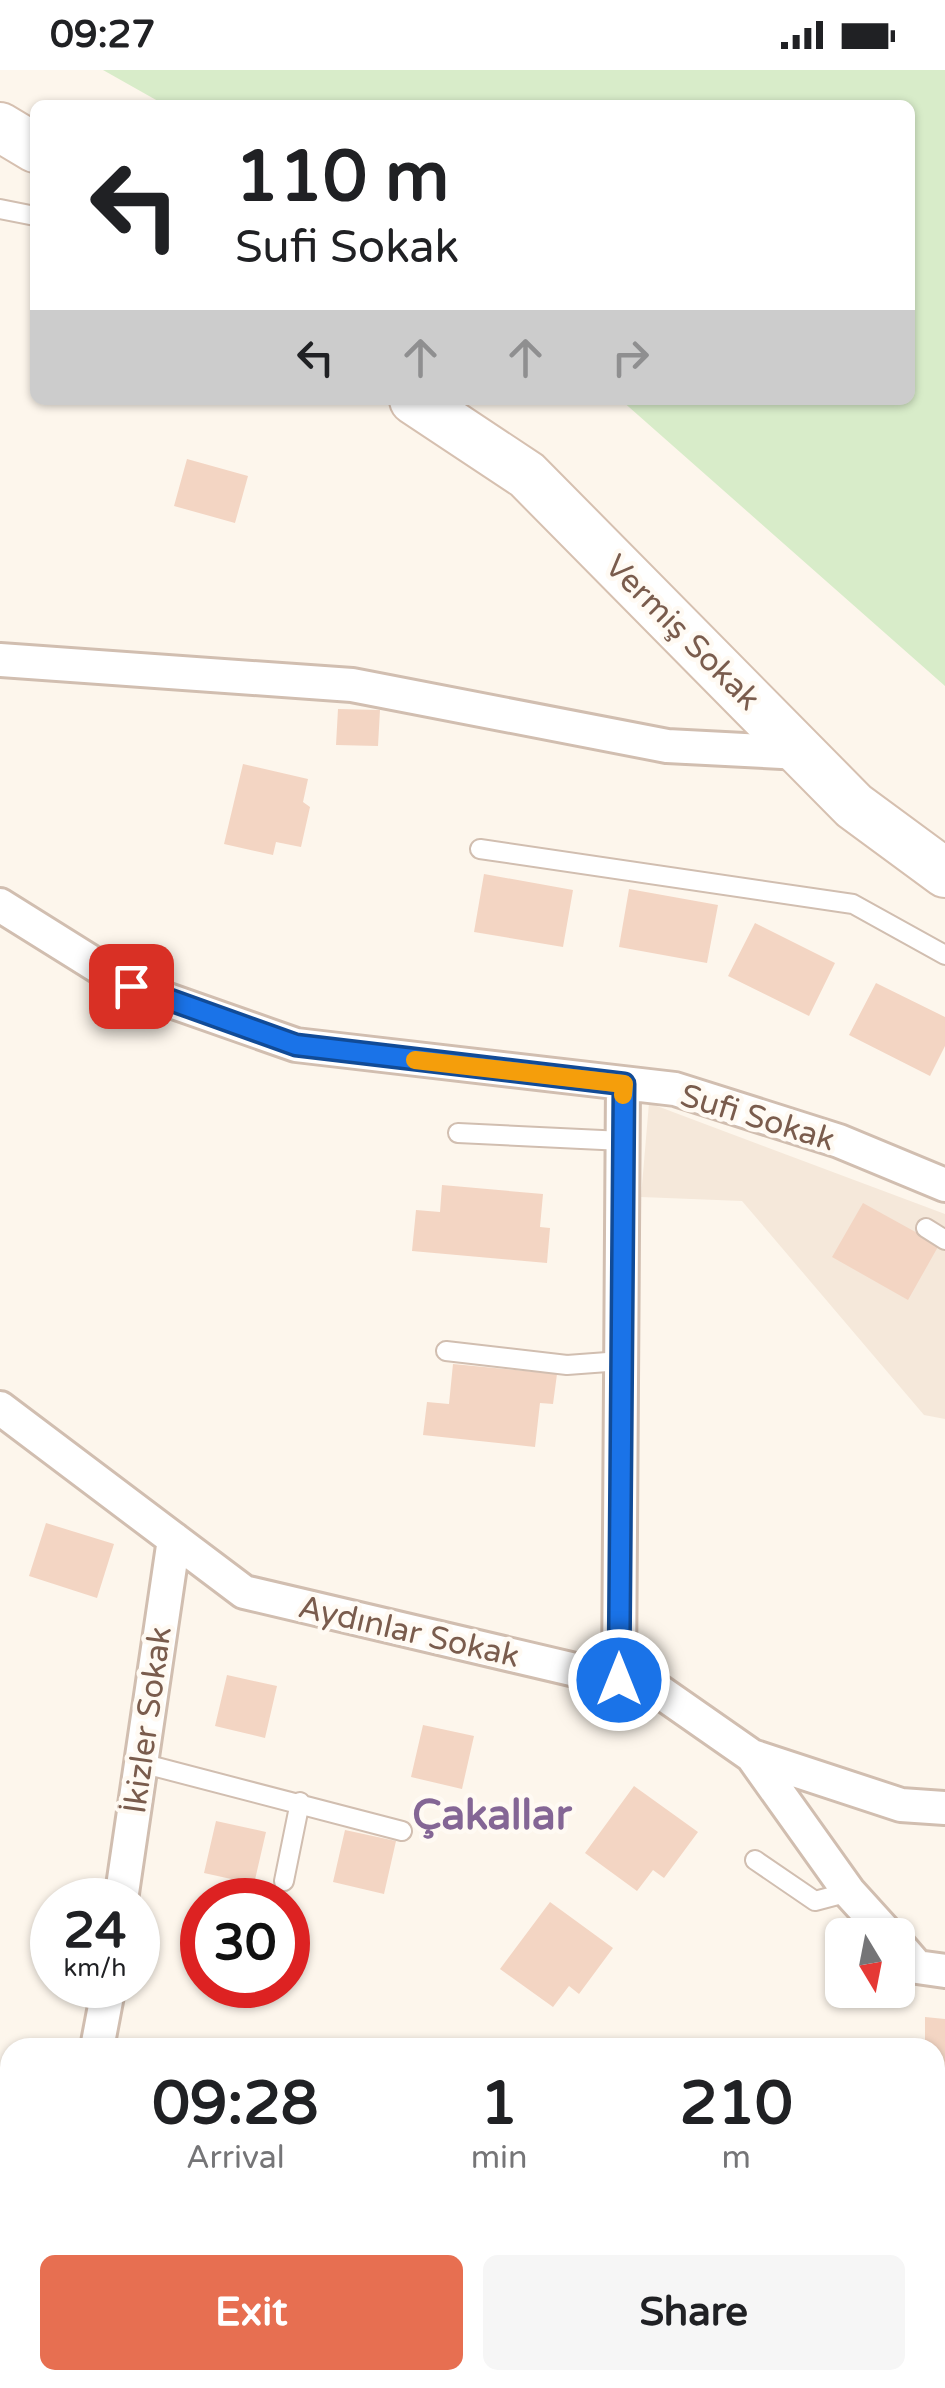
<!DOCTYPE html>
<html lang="en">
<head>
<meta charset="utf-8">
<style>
  body { margin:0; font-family:"Varela Round",sans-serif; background:#f6f6f6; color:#202124; height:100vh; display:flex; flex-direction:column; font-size:38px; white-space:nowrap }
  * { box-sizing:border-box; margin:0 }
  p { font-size:32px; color:#757577 }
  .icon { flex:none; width:55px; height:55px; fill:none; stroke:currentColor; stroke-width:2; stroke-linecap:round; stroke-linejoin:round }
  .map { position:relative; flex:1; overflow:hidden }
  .details { position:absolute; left:0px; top:1968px; width:945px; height:352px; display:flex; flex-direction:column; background:#fff; border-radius:30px 30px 0 0; box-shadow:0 2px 8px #0004 }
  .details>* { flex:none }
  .hud { position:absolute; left:30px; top:30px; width:885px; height:305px; border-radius:15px; box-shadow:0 2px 8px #0004; background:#fff; color:#202124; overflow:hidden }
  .needle { width:65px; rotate:170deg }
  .tools { position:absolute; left:825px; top:1848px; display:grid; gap:20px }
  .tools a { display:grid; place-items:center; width:90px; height:90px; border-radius:15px; background:#fff; box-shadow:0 2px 8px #0004; font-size:50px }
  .speed { position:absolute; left:30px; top:1808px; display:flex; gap:20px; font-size:50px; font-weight:700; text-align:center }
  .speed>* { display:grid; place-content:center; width:130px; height:130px; border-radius:50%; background:#fff; box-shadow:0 2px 8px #0004; line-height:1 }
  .speed small { font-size:25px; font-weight:400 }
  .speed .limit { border:15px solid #d22; background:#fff; color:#111 }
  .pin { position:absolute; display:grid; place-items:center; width:85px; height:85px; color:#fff; margin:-42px; border-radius:20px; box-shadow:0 5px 15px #0006 }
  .me { position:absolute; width:110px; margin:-55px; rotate:0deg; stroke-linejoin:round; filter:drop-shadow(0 0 8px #0008) }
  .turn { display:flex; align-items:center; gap:35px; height:210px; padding:0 40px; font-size:45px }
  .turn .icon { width:130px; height:130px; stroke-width:2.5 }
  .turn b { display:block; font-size:70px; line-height:85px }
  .lanes { display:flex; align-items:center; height:95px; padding:0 40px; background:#0003; justify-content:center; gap:50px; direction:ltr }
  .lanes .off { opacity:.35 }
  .eta { display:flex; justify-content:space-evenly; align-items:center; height:170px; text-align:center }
  .eta b { font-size:60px; font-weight:700; line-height:70px }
  .action { display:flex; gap:20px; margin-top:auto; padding:20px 40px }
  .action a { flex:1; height:115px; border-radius:15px; background:#e76f51; color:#fff; font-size:40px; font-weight:700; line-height:115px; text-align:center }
  .action a+a { background:#f6f6f6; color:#202124 }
  .status { display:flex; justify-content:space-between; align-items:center; height:70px; padding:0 50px; background:#fff; direction:ltr }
  .status svg { height:28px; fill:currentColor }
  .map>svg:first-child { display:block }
  .residential { fill:#f5e8da }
  .green { fill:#d8ecc9 }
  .building { fill:#f3d5c3 }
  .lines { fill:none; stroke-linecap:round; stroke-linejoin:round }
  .lane-casing { stroke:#d1beb0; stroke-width:22 }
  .street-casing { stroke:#d1beb0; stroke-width:38 }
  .secondary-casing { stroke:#d6c0b0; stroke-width:52 }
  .lane { stroke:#fff; stroke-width:18 }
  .street { stroke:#fff; stroke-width:32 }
  .secondary { stroke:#fff; stroke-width:48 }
  .route-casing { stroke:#114b97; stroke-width:25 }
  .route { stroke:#1a73e8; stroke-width:18 }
  .slow { stroke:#f59e0b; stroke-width:18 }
  .labels { text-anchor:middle; stroke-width:9; stroke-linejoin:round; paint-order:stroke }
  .street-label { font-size:32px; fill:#7a5c4d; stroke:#fffaf3 }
  .district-label { font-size:42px; font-weight:bold; fill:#846695; stroke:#fffaf3 }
</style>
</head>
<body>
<div class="status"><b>09:27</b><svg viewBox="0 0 49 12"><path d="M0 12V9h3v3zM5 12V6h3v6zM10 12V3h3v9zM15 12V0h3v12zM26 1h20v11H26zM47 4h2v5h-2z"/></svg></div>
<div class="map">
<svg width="945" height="2318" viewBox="0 0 945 2318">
  <rect width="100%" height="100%" fill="#fdf6ec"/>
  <path class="residential" d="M649,1033L945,1144V1349L924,1345L742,1131L641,1127Z"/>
  <path class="green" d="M103,0H945V616L621,330H910V35H165Z"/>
  <path class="building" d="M187,389L248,406L235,453L174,436Z
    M338,639L380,640L378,676L336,675Z
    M243,694L308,709L303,732L310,737L301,777L276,772L273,785L224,774Z
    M484,804L573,820L563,877L474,862Z
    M629,819L718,835L707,893L619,877Z
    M755,853L835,893L809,946L728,906Z
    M876,913L945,947V976L930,1006L849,965Z
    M442,1115L543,1124L540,1157L550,1158L547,1193L412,1181L416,1140L440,1142Z
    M863,1133L939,1175L908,1230L832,1187Z
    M453,1294L557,1304L553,1334L540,1333L535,1377L423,1365L427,1332L449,1334Z
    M46,1453L114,1474L97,1528L29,1506Z
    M227,1605L277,1616L265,1668L215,1656Z
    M423,1655L474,1666L462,1719L411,1707Z
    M634,1716L698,1762L664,1808L653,1800L637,1821L585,1783Z
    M216,1751L266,1762L254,1814L204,1803Z
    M345,1760L396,1771L384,1824L333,1812Z
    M550,1832L613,1878L579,1924L569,1916L553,1937L500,1899Z
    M925,1947L945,1949V2025L935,2032V1978H925Z
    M90,2310H151L152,2318H56Z
    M565,2310H600L596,2318H582Z"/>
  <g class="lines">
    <g class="lane-casing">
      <path id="lane" d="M0,139L35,146
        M480,779L853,834L945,885
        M458,1063L623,1071
        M926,1158L945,1170
        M446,1281L567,1295L621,1291
        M141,1693L402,1761
        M755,1790L815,1831L849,1822
        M284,1811L300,1732
        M446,2310L467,2318"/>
    </g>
    <g class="street-casing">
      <path id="street" d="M0,590L352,615L667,676L801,683
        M0,835L131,917L296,975L675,1019L839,1071L945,1115
        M0,1338L244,1522L656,1619L752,1686L849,1822L888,1865
        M619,1610L623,1014
        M752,1686L901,1735L945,1738
        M121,1830L174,1469
        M898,1875L917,1897L945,1901
        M97,1978L109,1915
        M935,2084L945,2079
        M18,2318L20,2310
        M259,2318L267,2310"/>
    </g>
    <g class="secondary-casing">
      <path id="secondary" d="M0,57L35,78
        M414,330L527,405L854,736L945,803"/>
    </g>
    <use href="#lane" class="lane"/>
    <use href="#street" class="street"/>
    <use href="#secondary" class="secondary"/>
  </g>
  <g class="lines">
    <g class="route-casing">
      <path id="route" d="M131,916L296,975L624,1014L619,1610"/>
    </g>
    <use href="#route" class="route"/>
    <path class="slow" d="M415,990L624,1014L623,1025"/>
  </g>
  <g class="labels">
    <g class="street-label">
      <text transform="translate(683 562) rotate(45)" y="11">Vermiş Sokak</text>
      <text transform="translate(758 1047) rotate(17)" y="11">Sufi Sokak</text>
      <text transform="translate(409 1561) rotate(13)" y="11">Aydınlar Sokak</text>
      <text transform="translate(147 1650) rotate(-82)" y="11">İkizler Sokak</text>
    </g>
    <g class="district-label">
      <text x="492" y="1759">Çakallar</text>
    </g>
  </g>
</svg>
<div class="tools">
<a><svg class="needle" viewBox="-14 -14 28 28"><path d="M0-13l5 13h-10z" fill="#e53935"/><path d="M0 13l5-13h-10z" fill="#757577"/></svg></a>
</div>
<div class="speed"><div>24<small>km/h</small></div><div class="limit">30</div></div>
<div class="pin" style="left:131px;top:916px;background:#d93025"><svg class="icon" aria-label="arrive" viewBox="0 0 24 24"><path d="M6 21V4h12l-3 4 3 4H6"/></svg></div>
<svg class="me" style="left:619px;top:1610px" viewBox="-20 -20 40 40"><circle r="17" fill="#1a73e8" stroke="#fff" stroke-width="3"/><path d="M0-11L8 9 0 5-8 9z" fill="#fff"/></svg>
<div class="hud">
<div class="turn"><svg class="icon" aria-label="left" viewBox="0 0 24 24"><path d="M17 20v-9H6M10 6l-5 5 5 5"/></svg><div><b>110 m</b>Sufi Sokak</div></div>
<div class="lanes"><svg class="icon" aria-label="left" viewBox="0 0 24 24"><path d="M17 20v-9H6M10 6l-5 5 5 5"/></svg><svg class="icon off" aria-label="ahead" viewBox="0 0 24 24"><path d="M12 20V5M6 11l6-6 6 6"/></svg><svg class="icon off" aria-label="ahead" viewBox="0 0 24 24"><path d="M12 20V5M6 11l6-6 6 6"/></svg><svg class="icon off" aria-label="right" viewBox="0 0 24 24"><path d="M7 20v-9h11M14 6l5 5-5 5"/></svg></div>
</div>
<section class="details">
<div class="eta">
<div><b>09:28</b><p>Arrival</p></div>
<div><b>1</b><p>min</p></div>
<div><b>210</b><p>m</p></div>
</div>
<div class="action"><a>Exit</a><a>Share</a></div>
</section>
</div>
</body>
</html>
